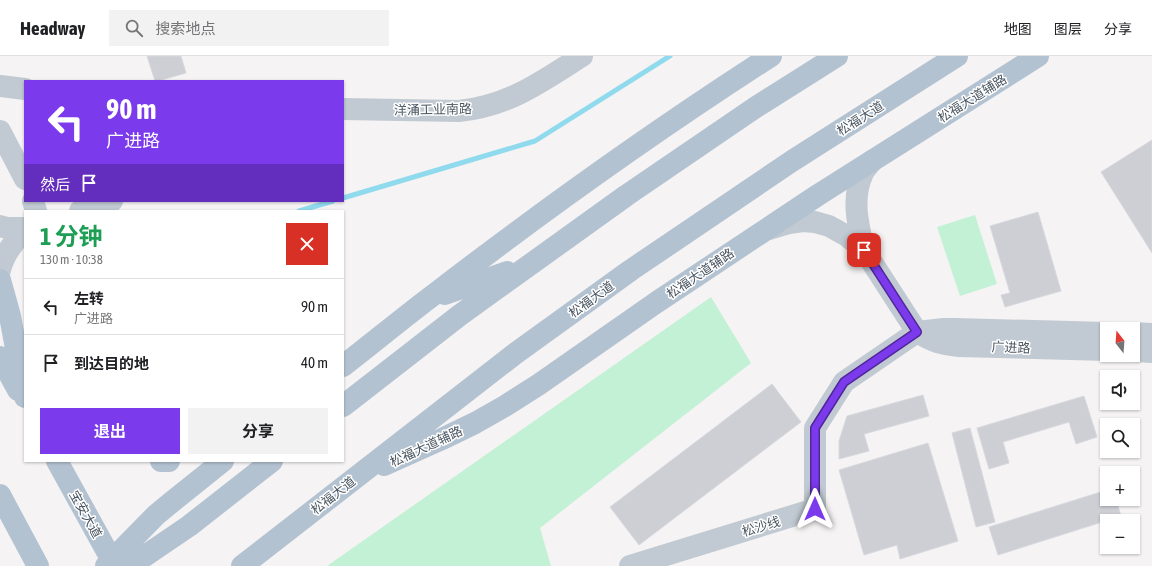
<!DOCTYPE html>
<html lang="zh">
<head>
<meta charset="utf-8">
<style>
  body { margin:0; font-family:"Asap Condensed","Noto Sans SC",sans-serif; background:#f2f2f2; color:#202124; height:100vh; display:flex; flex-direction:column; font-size:15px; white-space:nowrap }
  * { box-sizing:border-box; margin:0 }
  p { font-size:13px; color:#757577 }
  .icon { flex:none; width:22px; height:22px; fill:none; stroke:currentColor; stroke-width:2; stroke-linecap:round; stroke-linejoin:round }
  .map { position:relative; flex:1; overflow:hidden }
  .sheet { position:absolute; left:24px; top:154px; width:320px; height:252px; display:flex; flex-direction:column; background:#fff; border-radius:0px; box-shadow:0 1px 3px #0004 }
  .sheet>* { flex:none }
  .top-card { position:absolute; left:24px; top:24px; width:320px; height:122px; border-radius:0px; box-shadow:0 1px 3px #0004; background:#7c3aed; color:#fff; overflow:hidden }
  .needle { width:26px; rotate:343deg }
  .buttons { position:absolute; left:1100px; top:266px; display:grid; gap:8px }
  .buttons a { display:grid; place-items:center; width:40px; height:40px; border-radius:0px; background:#fff; box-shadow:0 1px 3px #0004; font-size:20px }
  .pin { position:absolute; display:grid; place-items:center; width:34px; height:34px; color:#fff; margin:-17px; border-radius:8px; box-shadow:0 2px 6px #0006 }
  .me { position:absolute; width:44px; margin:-22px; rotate:0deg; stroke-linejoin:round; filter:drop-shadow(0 0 3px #0008) }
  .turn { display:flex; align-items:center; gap:14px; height:84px; padding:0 16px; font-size:18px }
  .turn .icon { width:52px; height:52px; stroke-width:2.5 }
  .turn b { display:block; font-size:28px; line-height:34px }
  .then { display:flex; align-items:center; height:38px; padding:0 16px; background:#0003; gap:8px; font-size:15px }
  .round { display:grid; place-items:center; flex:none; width:42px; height:42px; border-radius:0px; background:#f2f2f2 }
  .headline { display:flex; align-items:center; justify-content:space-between; height:68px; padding:0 16px }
  h1 { font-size:24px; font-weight:700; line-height:30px; color:#1e9e55 }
  .primary-button { display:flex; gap:8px; margin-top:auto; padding:8px 16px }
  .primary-button a { flex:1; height:46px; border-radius:0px; background:#7c3aed; color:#fff; font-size:16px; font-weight:700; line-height:46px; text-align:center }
  .primary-button a+a { background:#f2f2f2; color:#202124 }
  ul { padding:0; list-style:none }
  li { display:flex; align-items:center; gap:12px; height:56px; padding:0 16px; border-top:1px solid #e0e0e0 }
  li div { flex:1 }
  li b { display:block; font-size:15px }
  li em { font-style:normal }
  header { display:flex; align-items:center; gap:24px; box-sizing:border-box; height:56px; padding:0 20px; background:#fff; border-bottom:1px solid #e0e0e0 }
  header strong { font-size:19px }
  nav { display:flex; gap:22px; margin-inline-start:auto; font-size:14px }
  .search { width:280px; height:36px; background:#f2f2f2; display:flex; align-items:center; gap:10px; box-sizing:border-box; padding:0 14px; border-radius:0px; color:#757577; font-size:15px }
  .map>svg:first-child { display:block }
  .green { fill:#c3f1d5 }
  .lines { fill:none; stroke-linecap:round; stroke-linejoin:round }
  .stream { stroke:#90daee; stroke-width:5 }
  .building { fill:#cdcfd5; stroke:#d7d9de }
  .minor { stroke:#c1cad2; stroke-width:22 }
  .major { stroke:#b3c2d1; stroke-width:22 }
  .route-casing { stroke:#51269a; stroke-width:10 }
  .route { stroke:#7c3aed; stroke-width:7 }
  .labels { text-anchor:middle; stroke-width:3; stroke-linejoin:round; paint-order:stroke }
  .street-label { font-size:13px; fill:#4a5661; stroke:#fff }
</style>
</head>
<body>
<header>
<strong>Headway</strong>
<div class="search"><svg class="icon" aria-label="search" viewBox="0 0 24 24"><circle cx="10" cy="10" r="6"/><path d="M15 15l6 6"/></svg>搜索地点</div>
<nav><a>地图</a><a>图层</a><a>分享</a></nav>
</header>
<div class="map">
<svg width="1152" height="510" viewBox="0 0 1152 510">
  <rect width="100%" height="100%" fill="#f5f3f3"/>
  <path class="green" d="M975,159L997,228L960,240L937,171Z
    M711,241L751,307L540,472L551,510H327Z"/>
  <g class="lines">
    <path class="stream" d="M343,142L535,85L670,0
      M299,155L333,145"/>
  </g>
  <path class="building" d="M147,0H181L186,17L158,25H155Z
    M1152,84V197L1101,116Z
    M1038,156L1061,235L1005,251L1001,239L1010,237L990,170Z
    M772,328L801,366L639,489L610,451Z
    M923,339L929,360L864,378L869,395L839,403V385L847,360Z
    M1084,340L1097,381L1076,388L1069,366L1003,386L1009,407L989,413L977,372Z
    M970,372L995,466L976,471L952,377Z
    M928,387L958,485L900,503L897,489L864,499L839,414Z
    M1107,434V443H1116L1121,460L998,499L989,471Z"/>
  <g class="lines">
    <path class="minor" d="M0,30L25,33
      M343,53L459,55C509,50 541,26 582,0
      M0,75L25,123
      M33,145L36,155
      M80,155L112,145
      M0,170L7,172H25
      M769,173L789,167L803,165L815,166L829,170L847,180L864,194L917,276C933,286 941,288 959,290L1107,294
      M864,194C858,169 851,142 863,117C865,113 869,109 872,105
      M0,214C4,198 13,186 25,175
      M1133,277L1152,278
      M1133,295L1152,296
      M630,510L815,453V372L844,326L917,276L944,273H955L1107,277"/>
    <path class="major" d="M0,224L10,260L25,341
      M445,238L507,216
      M0,301L18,334
      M343,310C374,286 404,261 436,237C544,154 656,74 771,0
      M343,350L460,259L627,139L756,51L837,0
      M57,405L115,510
      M161,405H169
      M384,409L442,383L475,367L505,350L538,329L657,246L818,139L1038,0
      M0,439L38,510
      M106,510L156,459L173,445L223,405
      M130,510L189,470L272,405
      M242,510L516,297L631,214L792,105L957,0"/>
  </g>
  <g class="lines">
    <g class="route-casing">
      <path id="route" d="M815,453V372L844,326L917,276L864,194"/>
    </g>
    <use href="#route" class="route"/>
  </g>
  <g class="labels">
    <g class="street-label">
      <text transform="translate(972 42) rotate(-32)" y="5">松福大道辅路</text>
      <text transform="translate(433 53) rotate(-1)" y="5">洋涌工业南路</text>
      <text transform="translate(860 62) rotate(-32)" y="5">松福大道</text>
      <text transform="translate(700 217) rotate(-34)" y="5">松福大道辅路</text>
      <text transform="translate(591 243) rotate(-36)" y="5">松福大道</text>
      <text transform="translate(1011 291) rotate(2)" y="5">广进路</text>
      <text transform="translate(426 390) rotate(-25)" y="5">松福大道辅路</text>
      <text transform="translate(333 439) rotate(-38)" y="5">松福大道</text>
      <text transform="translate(86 458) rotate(61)" y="5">宝安大道</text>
      <text transform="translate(761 470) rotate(-17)" y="5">松沙线</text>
    </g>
  </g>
</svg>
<div class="buttons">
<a><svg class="needle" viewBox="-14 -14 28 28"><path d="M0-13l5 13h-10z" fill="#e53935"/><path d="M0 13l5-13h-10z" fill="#757577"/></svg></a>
<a><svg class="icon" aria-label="sound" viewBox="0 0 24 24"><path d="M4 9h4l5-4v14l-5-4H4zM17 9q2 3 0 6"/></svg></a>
<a><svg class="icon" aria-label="search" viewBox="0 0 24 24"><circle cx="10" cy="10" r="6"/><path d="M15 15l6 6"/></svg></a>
<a>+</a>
<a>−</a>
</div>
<div class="pin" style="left:864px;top:194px;background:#d93025"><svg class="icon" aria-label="arrive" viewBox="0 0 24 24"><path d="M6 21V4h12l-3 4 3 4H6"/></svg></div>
<svg class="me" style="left:815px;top:453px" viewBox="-20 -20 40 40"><path d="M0-17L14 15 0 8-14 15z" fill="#7c3aed" stroke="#fff" stroke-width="4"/></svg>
<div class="top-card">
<div class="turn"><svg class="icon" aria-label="left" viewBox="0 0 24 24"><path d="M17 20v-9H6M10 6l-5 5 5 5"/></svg><div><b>90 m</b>广进路</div></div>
<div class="then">然后<svg class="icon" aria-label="arrive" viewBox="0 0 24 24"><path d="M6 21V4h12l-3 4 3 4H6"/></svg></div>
</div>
<section class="sheet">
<div class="headline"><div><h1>1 分钟</h1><p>130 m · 10:38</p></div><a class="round" style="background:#d93025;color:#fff"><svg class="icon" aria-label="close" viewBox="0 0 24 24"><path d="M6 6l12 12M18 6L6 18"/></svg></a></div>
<ul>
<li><svg class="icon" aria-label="left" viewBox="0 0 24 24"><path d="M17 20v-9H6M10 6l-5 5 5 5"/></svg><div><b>左转</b><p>广进路</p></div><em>90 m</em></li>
<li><svg class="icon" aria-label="arrive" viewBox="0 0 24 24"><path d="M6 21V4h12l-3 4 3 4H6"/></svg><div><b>到达目的地</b></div><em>40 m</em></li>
</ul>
<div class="primary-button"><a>退出</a><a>分享</a></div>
</section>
</div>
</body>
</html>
